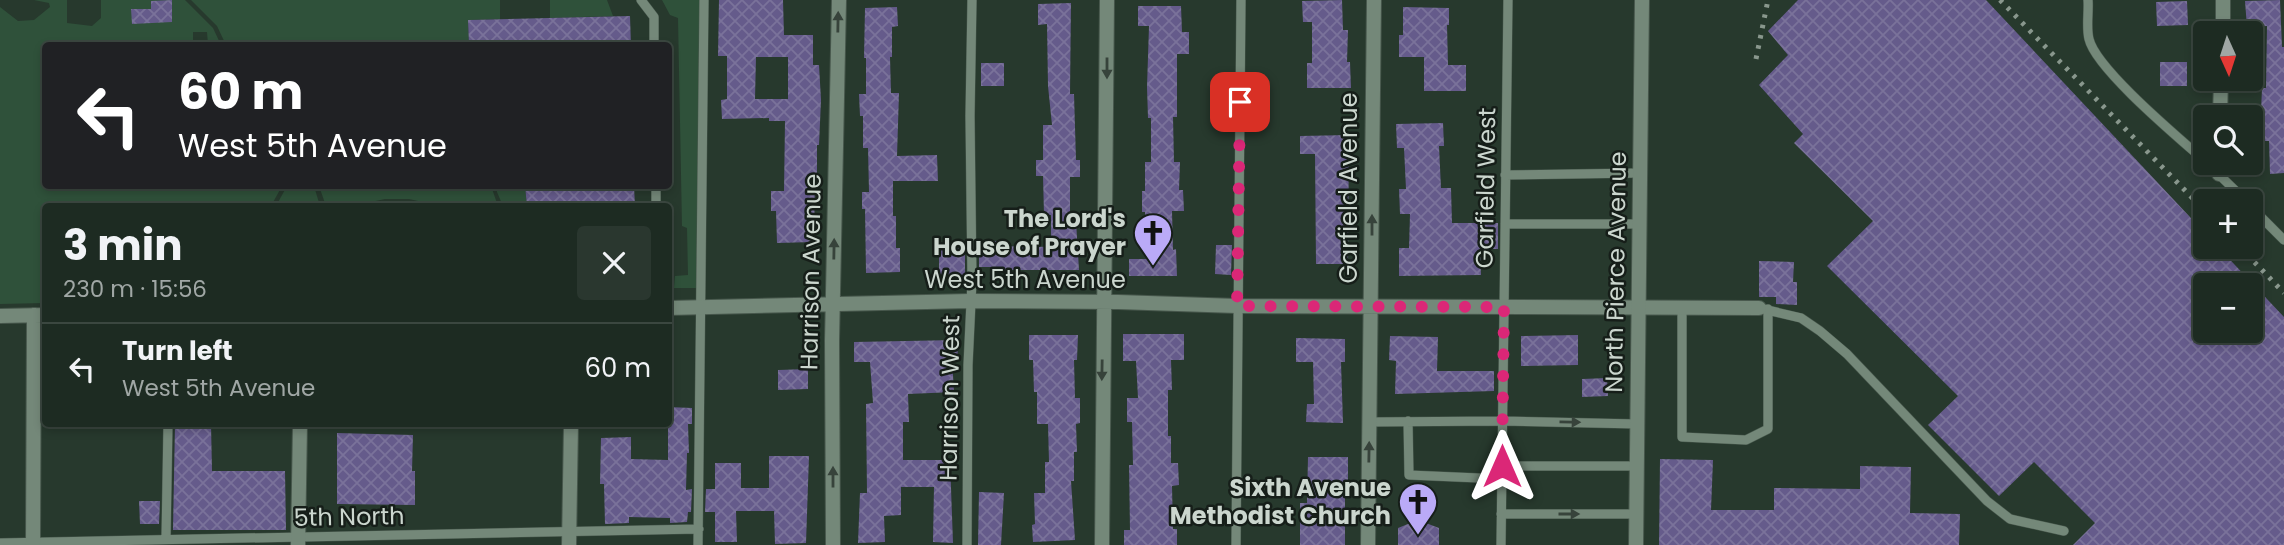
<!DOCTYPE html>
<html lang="en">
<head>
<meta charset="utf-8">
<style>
  body { margin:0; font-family:Poppins,sans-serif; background:#2a372f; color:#f1f3f6; height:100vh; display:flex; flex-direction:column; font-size:26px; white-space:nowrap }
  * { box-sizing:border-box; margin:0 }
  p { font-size:23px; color:#a0a7a5 }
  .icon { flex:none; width:38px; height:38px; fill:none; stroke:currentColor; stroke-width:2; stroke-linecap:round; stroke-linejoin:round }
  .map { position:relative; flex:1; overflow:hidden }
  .details { position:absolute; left:42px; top:203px; width:630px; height:224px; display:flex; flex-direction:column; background:#1d2b22; border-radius:7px; box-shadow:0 4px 10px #0003,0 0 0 2px #3b4740 }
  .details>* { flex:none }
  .banner { position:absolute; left:42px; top:42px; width:630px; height:147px; border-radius:7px; box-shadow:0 4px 10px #0003,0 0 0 2px #3b4740; background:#202124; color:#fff; overflow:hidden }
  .needle { width:46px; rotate:177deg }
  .buttons { position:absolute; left:2193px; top:21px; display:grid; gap:14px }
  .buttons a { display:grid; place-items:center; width:70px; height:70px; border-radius:7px; background:#1d2b22; box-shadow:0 4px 10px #0003,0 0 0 2px #3b4740; font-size:35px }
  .pin { position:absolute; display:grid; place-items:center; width:60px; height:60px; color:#fff; margin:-30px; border-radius:14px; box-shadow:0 4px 10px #0006 }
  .me { position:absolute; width:77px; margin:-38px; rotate:0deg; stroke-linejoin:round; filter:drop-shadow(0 0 5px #0008) }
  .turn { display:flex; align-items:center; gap:24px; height:147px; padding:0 21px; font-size:32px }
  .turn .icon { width:91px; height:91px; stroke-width:2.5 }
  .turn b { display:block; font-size:49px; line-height:60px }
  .round { display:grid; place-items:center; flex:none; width:74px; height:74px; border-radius:7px; background:#2a372f }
  .overview { display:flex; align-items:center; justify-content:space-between; height:119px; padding:0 21px }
  h1 { font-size:42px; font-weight:700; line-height:52px }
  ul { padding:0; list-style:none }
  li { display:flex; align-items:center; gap:21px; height:91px; padding:0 21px; border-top:2px solid #3b4740 }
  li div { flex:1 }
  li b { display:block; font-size:26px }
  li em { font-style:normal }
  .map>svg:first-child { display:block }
  .green { fill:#2f513a }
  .building { fill:url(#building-cross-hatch); fill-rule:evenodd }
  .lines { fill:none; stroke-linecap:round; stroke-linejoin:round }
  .service-casing { stroke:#47574c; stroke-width:10 }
  .minor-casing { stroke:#47574c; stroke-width:16 }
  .tertiary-casing { stroke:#47574c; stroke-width:16 }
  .service { stroke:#748879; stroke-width:9 }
  .minor { stroke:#748879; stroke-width:14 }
  .tertiary { stroke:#748879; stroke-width:14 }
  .rail { stroke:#89978d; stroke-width:5; stroke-dasharray:3.5 7; stroke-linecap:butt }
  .oneway { fill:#37433b }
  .route { stroke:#db2777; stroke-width:12; stroke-dasharray:0 21.6 }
  .labels { text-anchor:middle; stroke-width:5; stroke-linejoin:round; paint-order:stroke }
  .street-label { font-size:24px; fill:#cbd6ce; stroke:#161e19 }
  .poi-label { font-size:24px; font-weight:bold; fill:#cbd6ce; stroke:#161e19; text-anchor:end }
</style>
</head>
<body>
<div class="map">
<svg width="2284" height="545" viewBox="0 0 2284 545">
  <defs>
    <pattern id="building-cross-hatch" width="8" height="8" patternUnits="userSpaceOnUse" patternTransform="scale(1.75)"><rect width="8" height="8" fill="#655b8b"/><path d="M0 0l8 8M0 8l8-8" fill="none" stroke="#7a729a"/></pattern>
  </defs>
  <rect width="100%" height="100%" fill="#27392d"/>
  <path class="green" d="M34,0H67V23L92,26L101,18V0H185L213,28L221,45H208L207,32H193V45L46,46V186H218L219,191L276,190V186H282L271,206H46L45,303L0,304V7L18,21L34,20L50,7L49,3Z
    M191,0H500V19L468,20L469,45H226L217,26Z
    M550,0H607L613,16L550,18Z
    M662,0H700L698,288H674L675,276L688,275L687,228L682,226L678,18L670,15Z
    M287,186H314L320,206H276Z
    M319,186H491L498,206H441L409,199H385L352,206H326Z
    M497,186H525L527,206H503L497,192Z"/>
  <path class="building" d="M172,0V22L132,24L131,9H151V1Z
    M719,0H783L784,35H813V65H819L821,100L819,145H817V179H815L814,242L777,243L776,211H771V191H784L785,121H769V118L722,119L721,100L727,99V56H718ZM756,57H788V99H755Z
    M1342,0L1343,30H1348L1347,62H1350L1351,88H1307V63H1312V22H1303L1302,1Z
    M1798,0H1986L2205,233V247H2218L2284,317V545H2073L2095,523L2034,462L1999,496L1928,425L1958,396L1827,266L1873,221L1794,143L1803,134L1759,85L1788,55L1768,31ZM2205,285H2250V331H2205Z
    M2280,0L2282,47H2284V173L2270,174L2269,141H2264L2265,112H2261L2262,88H2266L2267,26L2247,27L2245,1Z
    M2187,1L2188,25L2157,26L2156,2Z
    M1071,3L1070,94H1074L1076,160H1080V177H1070V221H1076L1079,270H1003V267H979V248H984V241H997L998,246L1051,247V215H1044L1043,176H1036V160H1043V125H1052L1048,86L1047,24L1038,25V4Z
    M1138,6H1181L1182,32H1189V54H1177V117H1173L1174,162H1180L1179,190H1183L1184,211H1172L1173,250L1176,249L1177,276H1129V259H1146L1145,212H1142V191H1145V162H1151V118H1148L1147,87L1149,26H1138Z
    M897,7L898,26L892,27V57H890L891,93H899L897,156L937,155L938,181H893V216H896V248H900V272L866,273L865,209H862V192H869L868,148H863V116H860L859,94H866V58H864L865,8Z
    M1403,7L1449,8V25H1447L1448,65H1466V91H1424V57H1399V35H1403Z
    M630,16L631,46H469L468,20Z
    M2160,62H2187V86H2160Z
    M981,63H1004V86H981Z
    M1443,123L1444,146H1439L1441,188H1451L1452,223H1498V249H1480L1481,275L1399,276V248H1409L1410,214H1400L1399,189H1406L1404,148H1397L1396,124Z
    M1349,135L1348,264H1316L1315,154H1300V136Z
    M525,186H634L635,206H527Z
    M1216,245H1232L1231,275L1215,274Z
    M939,248H965V278H939Z
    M1759,261L1794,262L1793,282H1797V305L1776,304V297H1759Z
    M1123,334H1184V360H1171L1172,390H1168V436H1171V463H1178L1179,485L1172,486L1173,529H1177V545H1124V530H1130L1129,465H1133L1132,422H1127V398H1138L1136,361H1123Z
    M1029,335H1078L1077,360H1074L1075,398H1080V423L1076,424L1077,452H1074V481H1071L1075,540L1033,542L1032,525L1035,524L1034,493H1045V462H1049L1048,424H1037V392H1034L1033,360H1029Z
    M1578,335V365L1521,366V336Z
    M1390,336L1438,337L1437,371H1494V391L1395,394L1396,361L1389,360Z
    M1296,338L1345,339V362H1341L1343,423L1306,422L1307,404H1314L1313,362H1296Z
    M957,340L958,359H952L954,392L908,394L909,422H903V460H950L953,543L933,542L934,487H901V515L884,516L885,542L858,543L860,493H867L866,404L873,403L870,362H854V342Z
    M808,369V389L778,390V370Z
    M1607,378L1608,396L1582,397V379Z
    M668,407L692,408V424H688L689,453H687L686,490L692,489L691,512H688L687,522L670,523V518L629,517V523L605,524L604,484H600L601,438L631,437V459L668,460Z
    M175,424H211L212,471H285L286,530H173Z
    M337,433L413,435L412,471H415V505L337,504Z
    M769,456H809L806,543L775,544L774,511H736L737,542H715V512H705L706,489H715V463H741V488H769Z
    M1308,457H1348V489H1345V545H1300V503H1307Z
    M1660,459L1713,460L1711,510H1774V488L1860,489V466L1911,467L1910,513L1960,514L1959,545H1659Z
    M979,492L1004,493L1001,545H978Z
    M139,501H160L159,524H140Z
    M1418,520L1439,528V545H1398V528Z"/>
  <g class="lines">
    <g class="service-casing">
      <path id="service" d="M641,0L654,17V46
        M2088,0C2089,12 2086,27 2089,39C2096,69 2179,138 2205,161
        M2207,163L2246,201
        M1505,175L1640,173
        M656,186V206
        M2250,206L2284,240
        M1505,224H1639
        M1682,307V437L1746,440L1768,429V309
        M1759,308L1801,318L1820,331L1847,354L1987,501L2010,519L2064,531
        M1408,421L1409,475L1502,479
        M1370,422L1502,421L1637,424
        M1502,466H1637
        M1501,514H1637
        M166,539L168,424
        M0,543L699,529
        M698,545L704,0
        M967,545L968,365L972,281L970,116L972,0
        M1236,545L1241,0
        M1501,545L1508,0"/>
    </g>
    <g class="minor-casing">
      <path id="minor" d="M2223,0V33
        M2220,117L2221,79
        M2219,174L2220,163
        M668,308L970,301L1118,302L1237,306L1759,308
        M0,316L46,315
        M33,545L34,315
        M298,545L300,424
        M569,545L571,424
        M833,545L832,341L839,0
        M1102,545L1107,0
        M1368,545L1374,0"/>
    </g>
    <g class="tertiary-casing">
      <path id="tertiary" d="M1636,545L1642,0"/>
    </g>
    <use href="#service" class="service"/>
    <use href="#minor" class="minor"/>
    <use href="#tertiary" class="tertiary"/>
    <path class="rail" d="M2000,0L2205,211
      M1756,59L1768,0
      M2240,247L2284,293"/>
  </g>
  <defs><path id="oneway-solid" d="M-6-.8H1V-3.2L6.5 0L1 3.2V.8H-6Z" transform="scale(1.75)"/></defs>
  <g class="oneway">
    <use href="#oneway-solid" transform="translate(838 22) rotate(-89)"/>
    <use href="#oneway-solid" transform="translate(1107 68) rotate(90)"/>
    <use href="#oneway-solid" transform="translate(1372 225) rotate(-90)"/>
    <use href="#oneway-solid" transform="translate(834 249) rotate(-89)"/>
    <use href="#oneway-solid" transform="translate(1102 370) rotate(91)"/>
    <use href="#oneway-solid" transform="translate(1570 422) rotate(1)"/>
    <use href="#oneway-solid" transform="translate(1369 452) rotate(-89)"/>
    <use href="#oneway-solid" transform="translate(833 477) rotate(-90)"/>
    <use href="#oneway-solid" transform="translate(1569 514)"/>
  </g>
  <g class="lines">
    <path class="route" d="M1240,102L1237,306L1504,307L1502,466"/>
  </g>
  <defs>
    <g id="church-pin" transform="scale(2.0125)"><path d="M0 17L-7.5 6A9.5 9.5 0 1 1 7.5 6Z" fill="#baaaf7" stroke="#161e19"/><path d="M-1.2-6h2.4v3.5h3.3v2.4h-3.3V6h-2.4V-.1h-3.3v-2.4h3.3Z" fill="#111"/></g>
  </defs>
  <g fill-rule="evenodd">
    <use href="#church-pin" x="1153" y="233"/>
    <use href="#church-pin" x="1418" y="502"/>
  </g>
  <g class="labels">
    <g class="street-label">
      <text transform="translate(1349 188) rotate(-90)" y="8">Garfield Avenue</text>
      <text transform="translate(1486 188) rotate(-89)" y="8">Garfield West</text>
      <text transform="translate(811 272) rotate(-89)" y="8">Harrison Avenue</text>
      <text transform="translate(1616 272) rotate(-89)" y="8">North Pierce Avenue</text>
      <text x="1025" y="288">West 5th Avenue</text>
      <text transform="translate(950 398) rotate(-89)" y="8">Harrison West</text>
      <text transform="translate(349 517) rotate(-1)" y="8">5th North</text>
    </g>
    <g class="poi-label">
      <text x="1126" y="227">The Lord's<tspan x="1126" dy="28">House of Prayer</tspan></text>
      <text x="1391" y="496">Sixth Avenue<tspan x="1391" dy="28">Methodist Church</tspan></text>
    </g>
  </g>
</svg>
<div class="buttons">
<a><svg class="needle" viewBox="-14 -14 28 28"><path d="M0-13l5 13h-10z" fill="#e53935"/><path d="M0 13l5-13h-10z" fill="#a0a7a5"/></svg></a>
<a><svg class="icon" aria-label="search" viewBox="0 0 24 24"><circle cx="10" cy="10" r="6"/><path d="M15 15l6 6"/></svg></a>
<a>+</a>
<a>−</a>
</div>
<div class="pin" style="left:1240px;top:102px;background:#d93025"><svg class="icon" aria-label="arrive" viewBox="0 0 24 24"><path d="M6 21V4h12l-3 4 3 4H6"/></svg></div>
<svg class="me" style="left:1502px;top:466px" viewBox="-20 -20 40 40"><path d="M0-17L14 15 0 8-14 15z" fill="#db2777" stroke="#fff" stroke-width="4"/></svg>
<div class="banner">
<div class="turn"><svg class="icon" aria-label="left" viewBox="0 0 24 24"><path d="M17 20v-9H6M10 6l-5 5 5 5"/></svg><div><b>60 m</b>West 5th Avenue</div></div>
</div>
<section class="details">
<div class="overview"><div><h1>3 min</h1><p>230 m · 15:56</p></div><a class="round"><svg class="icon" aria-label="close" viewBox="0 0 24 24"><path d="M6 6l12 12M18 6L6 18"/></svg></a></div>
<ul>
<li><svg class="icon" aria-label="left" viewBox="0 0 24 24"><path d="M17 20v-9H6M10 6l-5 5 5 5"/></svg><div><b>Turn left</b><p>West 5th Avenue</p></div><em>60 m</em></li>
</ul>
</section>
</div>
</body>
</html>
